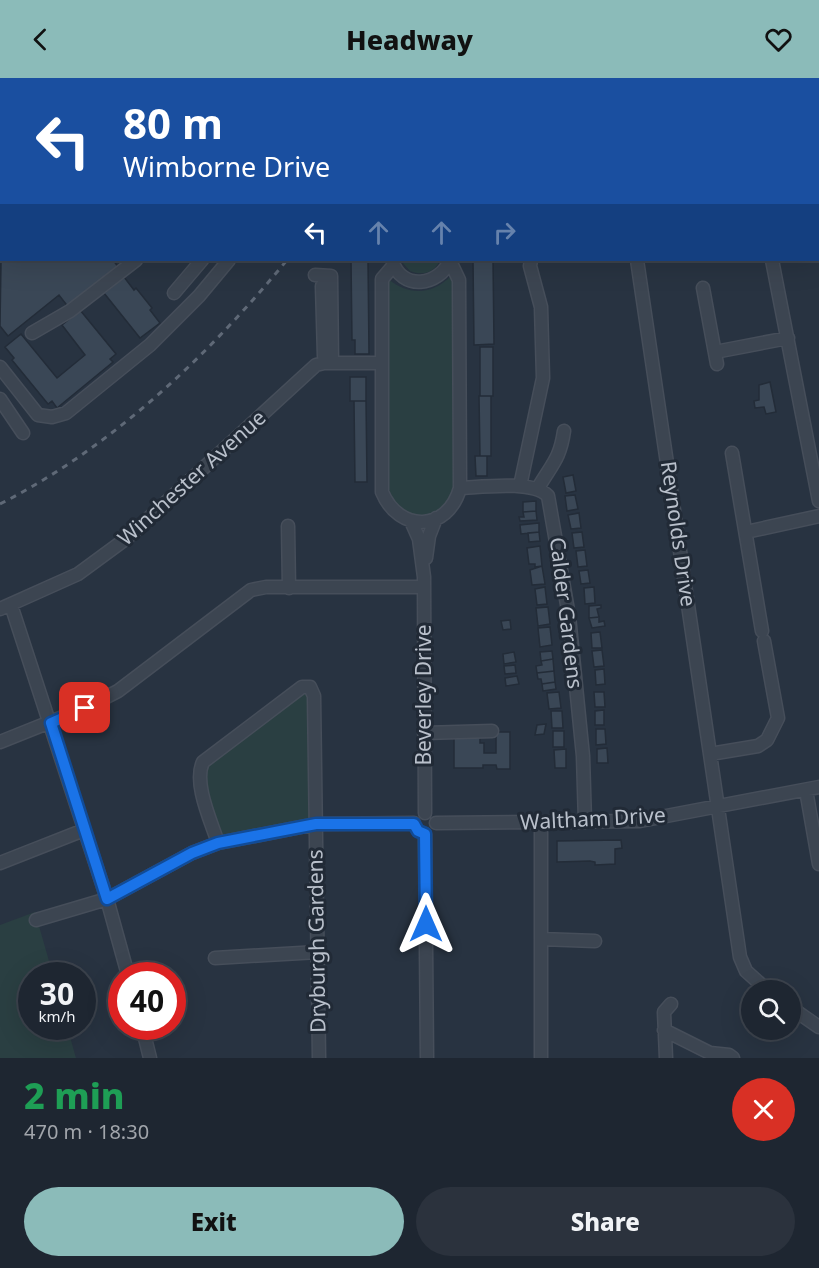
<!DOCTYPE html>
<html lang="en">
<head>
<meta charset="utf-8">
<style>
  body { margin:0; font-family:"Noto Sans",sans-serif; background:#2b323d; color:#f1f3f6; height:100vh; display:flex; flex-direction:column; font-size:22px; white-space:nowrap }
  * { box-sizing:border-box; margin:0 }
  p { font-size:20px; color:#a1a5ab }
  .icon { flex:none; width:33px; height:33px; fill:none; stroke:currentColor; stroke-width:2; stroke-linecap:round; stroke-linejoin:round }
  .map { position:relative; height:980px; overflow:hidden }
  .drawer { display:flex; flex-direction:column; background:#1e2631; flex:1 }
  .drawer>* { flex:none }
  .guide { position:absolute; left:0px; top:0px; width:819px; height:183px; box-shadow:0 6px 24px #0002,0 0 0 2px #3c434d; background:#1a4fa0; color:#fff; overflow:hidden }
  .controls { position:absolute; left:741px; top:902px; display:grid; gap:12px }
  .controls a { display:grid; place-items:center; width:60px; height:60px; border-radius:50%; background:#1e2631; box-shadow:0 6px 24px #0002,0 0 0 2px #3c434d; font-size:30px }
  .speed { position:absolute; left:18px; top:884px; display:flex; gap:12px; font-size:30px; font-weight:700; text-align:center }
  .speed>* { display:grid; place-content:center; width:78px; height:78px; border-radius:50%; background:#1e2631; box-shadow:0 6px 24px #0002,0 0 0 2px #3c434d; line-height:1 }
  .speed small { font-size:15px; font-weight:400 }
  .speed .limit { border:9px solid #d22; background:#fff; color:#111 }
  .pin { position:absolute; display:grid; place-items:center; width:51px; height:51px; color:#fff; margin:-26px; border-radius:12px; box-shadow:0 3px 9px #0006 }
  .me { position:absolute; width:66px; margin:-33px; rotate:0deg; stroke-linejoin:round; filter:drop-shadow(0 0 4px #0008) }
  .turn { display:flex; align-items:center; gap:21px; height:126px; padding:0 24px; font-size:27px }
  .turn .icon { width:78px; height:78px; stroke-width:2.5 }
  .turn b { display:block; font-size:42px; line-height:51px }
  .lanes { display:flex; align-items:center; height:57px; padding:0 24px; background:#0003; justify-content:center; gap:30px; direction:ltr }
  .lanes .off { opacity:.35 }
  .round { display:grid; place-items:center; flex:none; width:63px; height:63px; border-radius:32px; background:#2b323d }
  .head { display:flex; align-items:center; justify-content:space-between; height:102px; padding:0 24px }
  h1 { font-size:36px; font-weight:800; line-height:45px; color:#1e9e55 }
  .cta { display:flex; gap:12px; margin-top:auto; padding:12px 24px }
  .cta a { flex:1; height:69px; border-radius:36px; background:#8bbbb9; color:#111; font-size:24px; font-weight:800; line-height:69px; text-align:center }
  .cta a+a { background:#2b323d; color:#f1f3f6 }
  header { display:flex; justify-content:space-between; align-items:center; height:78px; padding:0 24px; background:#8bbbb9; color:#111; font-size:27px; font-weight:800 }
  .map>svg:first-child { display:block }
  .green { fill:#2a3f42 }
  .building { fill:#3a4756; stroke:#232c38; stroke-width:1.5 }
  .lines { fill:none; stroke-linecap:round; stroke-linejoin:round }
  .minor-casing { stroke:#464e5a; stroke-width:15 }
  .major-casing { stroke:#464e5a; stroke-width:18 }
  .minor { stroke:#3c4551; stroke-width:12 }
  .major { stroke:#5a6470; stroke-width:15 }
  .rail { stroke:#5f6977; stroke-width:3; stroke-dasharray:6 6; stroke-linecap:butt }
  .route-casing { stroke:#114b97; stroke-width:15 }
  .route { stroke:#1a73e8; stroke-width:10 }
  .labels { text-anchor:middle; stroke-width:6; stroke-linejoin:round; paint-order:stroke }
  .street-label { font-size:21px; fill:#b9c0cb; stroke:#212a36 }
</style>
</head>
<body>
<header><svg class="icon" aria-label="back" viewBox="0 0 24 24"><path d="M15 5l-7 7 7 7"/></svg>Headway<svg class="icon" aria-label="heart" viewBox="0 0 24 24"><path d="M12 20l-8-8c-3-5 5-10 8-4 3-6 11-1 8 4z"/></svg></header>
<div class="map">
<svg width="819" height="980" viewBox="0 0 819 980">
  <rect width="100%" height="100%" fill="#283341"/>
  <path class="green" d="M400,182H440C434,195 423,198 410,193Z
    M451,198L456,201V407C445,449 395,447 387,404L388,201C409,218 432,217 451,198Z
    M304,615L310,619L312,736L309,742L262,749L224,758L219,756L202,703L205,689L299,616Z
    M35,834L53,897H32V948H67L76,980H0V847Z"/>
  <path class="building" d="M2,121V182H113L119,190L69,230L59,217L8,258L0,248Z
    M351,182H368L369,276H355V262H352Z
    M473,182H493L494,266L474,267Z
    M124,199L134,212L136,210L152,230L150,232L160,245L140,260L104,215Z
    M80,232L116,276L110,281L113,284L57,330L52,323L48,326L12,282L14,280L5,269L21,256L57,300L85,277L62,247Z
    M480,269H493V318H480Z
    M350,299H366V323H350Z
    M770,304L776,334L766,336L764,329L755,330L754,323L759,322V307Z
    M479,318H491V378H480Z
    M354,323H366L367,404H355Z
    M475,378H487V398H476Z
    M573,397L576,413L566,415L563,399Z
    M575,417L578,431L567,433L565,418Z
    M536,423V433L523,434V424Z
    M536,433L537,442L520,443L519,439H524L523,434Z
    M579,435L581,450L571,451L568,437Z
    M539,445V454L521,456L520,447Z
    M539,454L540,463L529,464L528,455Z
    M582,454L584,469L574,470L572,455Z
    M540,468L542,488L535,489V486H529L527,470Z
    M585,472L587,488L578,489L576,473Z
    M542,488L545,506L532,507L530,492Z
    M588,492L590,505L581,506L579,493Z
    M545,509L547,526L537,527L535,511Z
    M594,509L595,525L585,526L584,510Z
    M601,527V530L597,531L599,539L589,540V528Z
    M548,529L550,546L538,548L536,530Z
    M599,539V544L604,543L605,548L592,550L589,540Z
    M510,542L511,551L503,552L501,543Z
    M550,549L552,567L540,569L538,550Z
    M600,554L602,570H592L591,555Z
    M602,572L604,588L594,589L592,573Z
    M552,573L553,581L541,583L540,574Z
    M514,574L516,584L504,586L503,576Z
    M553,581L554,593L537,595L536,588L542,587L541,583Z
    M515,587L516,595L505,596L504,588Z
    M604,591L605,606L596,607L595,592Z
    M554,593L555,604L542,606L541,601H538L537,595Z
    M517,598L519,606L506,608L505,600Z
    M555,604L556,611L543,613L542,606Z
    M559,614L561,630L549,631L547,615Z
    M594,614H604L605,629H595Z
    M604,632V647H595V633Z
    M551,633H562L563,650H552Z
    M546,646L544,656L535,657L537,647Z
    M596,651H605L606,666L596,667Z
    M553,653H564V669H553Z
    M496,654H510V691H497L496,687H483V690H454V656H480V665H484V675H496Z
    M607,670L608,685H597V671Z
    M566,671V690H555L554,672Z
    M621,762L622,770L615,771V786L595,787V784L590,783L557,784V763Z"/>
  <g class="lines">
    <g class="minor-casing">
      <path id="minor" d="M151,0V2
        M204,0L206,2
        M333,0L335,2
        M731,0L732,2
        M56,2L57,0
        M120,2L121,0
        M306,2L307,0
        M579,2L581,0
        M624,2V0
        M0,41L2,42
        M392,182C401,214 440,208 450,182
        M637,182L740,879L746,893L767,912
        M772,182L819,423
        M394,187L382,201V414C399,455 448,454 460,410L459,202L450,183
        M315,197L331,198L332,285
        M322,208L324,278
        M703,210L717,286
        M174,215L202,182
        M32,255L70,233L136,182
        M715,274L788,260
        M0,289L38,337L52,339L66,335L150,267L199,218L229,182
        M0,321L23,355
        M732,375L762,553
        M520,408L543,300L541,229L530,188L531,182
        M460,410C482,409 533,402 548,418L569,538L583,678L585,744
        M538,410C552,386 560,381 564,353
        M411,443L419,461L424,499L425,735
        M288,448L289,510
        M746,454L819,438
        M426,480L429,458L436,440
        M11,527L107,821L128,897
        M0,531L78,496L127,460L316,287L324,285H382
        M424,655L492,653
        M0,664L85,630L118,613L251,512L266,509H424
        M710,676L758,668L767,662L778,640L764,563
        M806,712L819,786
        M436,745L640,743L819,709
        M425,756L427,980
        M218,765C211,743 193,705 203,684L302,609H310L314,618L319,980
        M0,785L84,752
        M36,842L107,821L192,775L218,765L316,746L414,745
        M541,861L595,863
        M215,880L318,874
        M790,929L819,949
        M142,948L150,980
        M664,952L710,975L729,977L733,980
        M541,980V744
        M666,980L664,934L671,926"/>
    </g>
    <g class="major-casing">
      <path id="major" d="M83,2L84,0
        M0,85L2,84"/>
    </g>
    <use href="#minor" class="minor"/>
    <use href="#major" class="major"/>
    <path class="rail" d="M429,2L430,0
      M0,426C112,369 208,278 287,182"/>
  </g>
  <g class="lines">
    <g class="route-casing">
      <path id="route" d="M85,630L51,645L107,821L192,775L218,765L316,746H414L418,753L425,756L426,846"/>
    </g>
    <use href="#route" class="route"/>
  </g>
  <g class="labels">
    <g class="street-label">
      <text transform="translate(192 400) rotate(-42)" y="7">Winchester Avenue</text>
      <text transform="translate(678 456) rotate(82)" y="7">Reynolds Drive</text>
      <text transform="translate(566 535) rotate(83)" y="7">Calder Gardens</text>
      <text transform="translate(424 617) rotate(-90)" y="7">Beverley Drive</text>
      <text transform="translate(593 741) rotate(-3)" y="7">Waltham Drive</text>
      <text transform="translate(317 863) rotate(-91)" y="7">Dryburgh Gardens</text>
    </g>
  </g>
</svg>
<div class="controls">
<a><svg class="icon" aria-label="search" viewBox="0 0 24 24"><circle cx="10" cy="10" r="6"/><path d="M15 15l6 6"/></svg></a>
</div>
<div class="speed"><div>30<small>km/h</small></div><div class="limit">40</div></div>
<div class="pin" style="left:85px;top:630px;background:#d93025"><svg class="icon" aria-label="arrive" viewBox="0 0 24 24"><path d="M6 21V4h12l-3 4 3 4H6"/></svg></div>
<svg class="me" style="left:426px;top:846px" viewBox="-20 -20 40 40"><path d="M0-17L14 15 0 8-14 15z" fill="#1a73e8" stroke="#fff" stroke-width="4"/></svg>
<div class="guide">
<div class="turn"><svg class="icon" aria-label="left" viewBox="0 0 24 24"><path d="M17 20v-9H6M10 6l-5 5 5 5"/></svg><div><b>80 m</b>Wimborne Drive</div></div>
<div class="lanes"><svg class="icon" aria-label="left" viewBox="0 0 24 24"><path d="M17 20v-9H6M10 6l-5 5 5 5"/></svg><svg class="icon off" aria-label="ahead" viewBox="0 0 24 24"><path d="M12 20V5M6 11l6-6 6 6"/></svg><svg class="icon off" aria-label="ahead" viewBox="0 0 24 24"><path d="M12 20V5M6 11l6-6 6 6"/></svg><svg class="icon off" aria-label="right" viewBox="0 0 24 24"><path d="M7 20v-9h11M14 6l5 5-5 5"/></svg></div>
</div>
</div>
<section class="drawer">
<div class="head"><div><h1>2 min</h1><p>470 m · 18:30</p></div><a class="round" style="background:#d93025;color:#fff"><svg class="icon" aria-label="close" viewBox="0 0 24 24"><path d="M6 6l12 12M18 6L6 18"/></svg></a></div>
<div class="cta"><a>Exit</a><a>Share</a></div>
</section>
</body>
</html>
